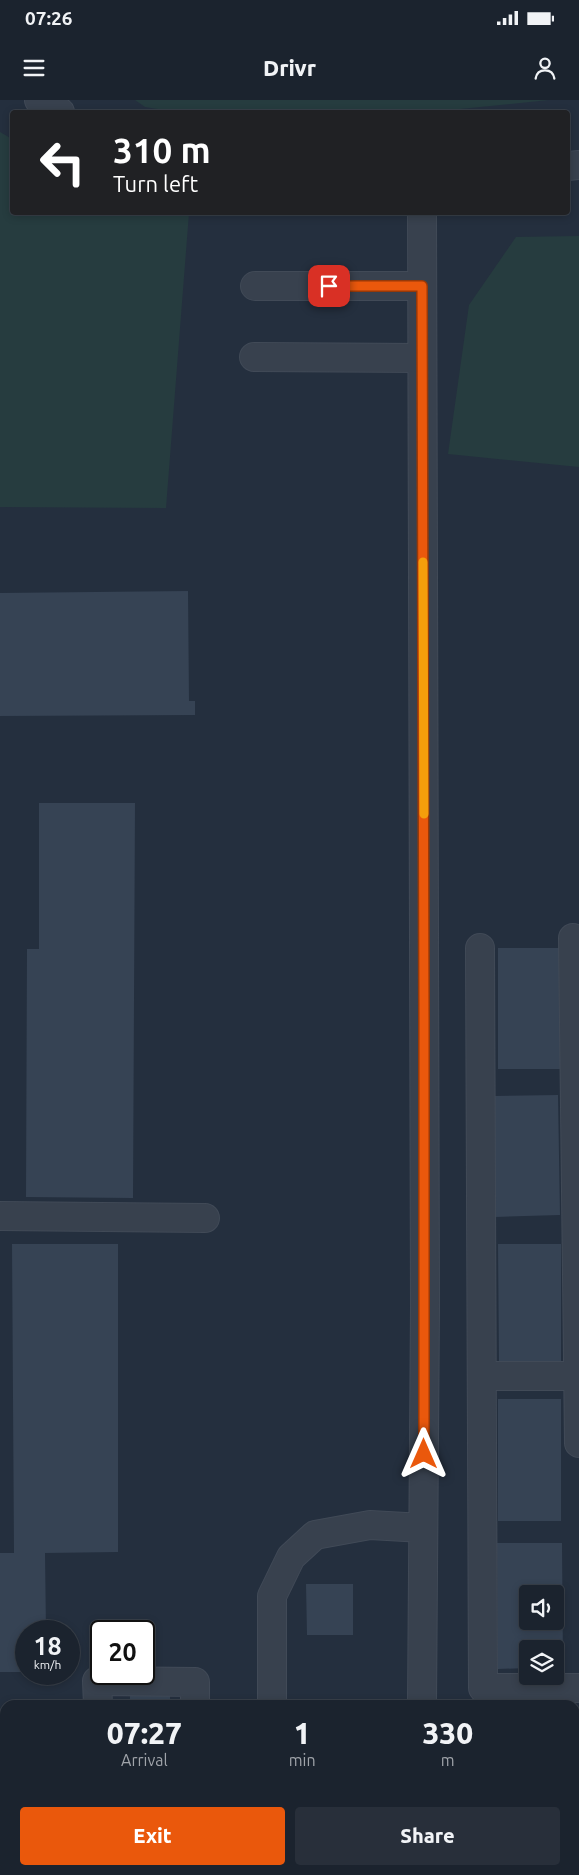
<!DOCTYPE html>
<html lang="en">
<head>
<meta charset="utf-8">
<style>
  body { margin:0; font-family:Ubuntu,sans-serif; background:#282f3a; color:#f1f3f6; height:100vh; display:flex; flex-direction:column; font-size:19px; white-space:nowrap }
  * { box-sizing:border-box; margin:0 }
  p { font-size:16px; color:#a0a4aa }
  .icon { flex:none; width:28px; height:28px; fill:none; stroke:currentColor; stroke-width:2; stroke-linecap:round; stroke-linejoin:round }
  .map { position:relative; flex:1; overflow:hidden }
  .details { position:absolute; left:0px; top:1600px; width:580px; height:175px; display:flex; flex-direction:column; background:#1b232e; border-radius:15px 15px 0 0; box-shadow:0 2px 8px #0003,0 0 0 1px #39404a }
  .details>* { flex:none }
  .hud { position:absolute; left:10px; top:10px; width:560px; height:105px; border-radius:5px; box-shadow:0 2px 8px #0003,0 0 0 1px #39404a; background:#202124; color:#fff; overflow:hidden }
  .fabs { position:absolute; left:519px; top:1485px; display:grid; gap:10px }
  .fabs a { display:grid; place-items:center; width:45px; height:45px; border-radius:5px; background:#1b232e; box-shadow:0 2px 8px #0003,0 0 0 1px #39404a; font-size:25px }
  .speed { position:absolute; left:15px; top:1520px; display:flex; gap:10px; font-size:25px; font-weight:700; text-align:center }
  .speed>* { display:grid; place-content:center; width:65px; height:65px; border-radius:50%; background:#1b232e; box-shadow:0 2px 8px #0003,0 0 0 1px #39404a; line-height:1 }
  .speed small { font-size:12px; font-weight:400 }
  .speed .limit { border:2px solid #111; border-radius:8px; background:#fff; color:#111 }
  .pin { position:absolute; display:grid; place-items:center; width:42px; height:42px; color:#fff; margin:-21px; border-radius:10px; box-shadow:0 2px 8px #0006 }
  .me { position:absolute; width:55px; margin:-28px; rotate:0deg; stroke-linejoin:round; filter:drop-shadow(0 0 4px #0008) }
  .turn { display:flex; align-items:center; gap:18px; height:105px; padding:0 20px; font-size:22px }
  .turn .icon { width:65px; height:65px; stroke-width:2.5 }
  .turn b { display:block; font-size:35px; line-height:42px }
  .eta { display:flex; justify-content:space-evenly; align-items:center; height:85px; text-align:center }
  .eta b { font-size:30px; font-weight:800; line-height:35px }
  .cta { display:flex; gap:10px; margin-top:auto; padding:10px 20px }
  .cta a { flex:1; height:58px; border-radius:5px; background:#ea580c; color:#fff; font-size:20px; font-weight:800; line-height:58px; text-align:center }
  .cta a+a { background:#282f3a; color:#f1f3f6 }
  .status { display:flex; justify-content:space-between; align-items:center; height:35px; padding:0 25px; background:#1b232e; direction:ltr }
  .status svg { height:14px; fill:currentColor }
  header { display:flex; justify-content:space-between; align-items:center; height:65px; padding:0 20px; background:#1b232e; font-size:22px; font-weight:800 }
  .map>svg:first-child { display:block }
  .green { fill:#263c3f }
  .building { fill:#364354; fill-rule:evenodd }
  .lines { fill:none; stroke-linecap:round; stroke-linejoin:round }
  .minor-casing { stroke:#414a57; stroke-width:30 }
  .major-casing { stroke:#414a57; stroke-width:30 }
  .minor { stroke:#38414e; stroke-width:28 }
  .major { stroke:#56606e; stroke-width:28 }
  .route-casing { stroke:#983908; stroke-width:12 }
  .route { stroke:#ea580c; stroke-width:9 }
  .slow { stroke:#f59e0b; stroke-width:9 }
</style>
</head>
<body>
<div class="status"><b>07:26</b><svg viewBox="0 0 49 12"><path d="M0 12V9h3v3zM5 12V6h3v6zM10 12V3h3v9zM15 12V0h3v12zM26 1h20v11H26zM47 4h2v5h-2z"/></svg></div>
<header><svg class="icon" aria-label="menu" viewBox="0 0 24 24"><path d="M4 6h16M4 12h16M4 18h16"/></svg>Drivr<svg class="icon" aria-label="person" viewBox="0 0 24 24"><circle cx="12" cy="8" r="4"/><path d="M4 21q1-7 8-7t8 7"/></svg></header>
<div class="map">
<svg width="579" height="1775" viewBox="0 0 579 1775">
  <rect width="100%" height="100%" fill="#242f3e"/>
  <path class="green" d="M135,0H549L460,9L441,12H176L145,7Z
    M0,32L12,39V112L189,113L166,408L0,407Z
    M579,136V367L448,354L469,205L516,137Z"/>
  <path class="building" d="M188,491L189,601H195V615L0,616V493Z
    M39,703H135L133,1098L26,1097L27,849H39Z
    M498,848H560V969H498Z
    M558,995L560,1115L495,1117L493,996Z
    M12,1144H118V1452L45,1453L46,1531H26V1572H0V1453H14Z
    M498,1144H561V1262H499Z
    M498,1299H561V1421H498Z
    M497,1443H562L563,1568H555V1549H528V1568L498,1569ZM528,1494H555V1521H528Z
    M306,1484H353V1535H307Z
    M130,1590H170V1605H130Z"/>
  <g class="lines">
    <g class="minor-casing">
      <path id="minor" d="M39,0L60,12
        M568,66L579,65
        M422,112L425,1207L422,1605
        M255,186H422
        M254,257L422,258
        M573,838L579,1343
        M480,848L483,1588H579
        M0,1116L205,1118
        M482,1276H579
        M98,1605L97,1581L195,1582V1605
        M272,1605V1496L291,1457L315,1435L370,1425L423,1428"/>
    </g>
    <g class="major-casing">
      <path id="major" d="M575,1660H579
        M0,1661H5
        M575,1709L579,1708
        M0,1715L5,1714"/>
    </g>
    <use href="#minor" class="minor"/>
    <use href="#major" class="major"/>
  </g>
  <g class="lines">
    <g class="route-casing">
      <path id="route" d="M329,186H422L424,920V1354"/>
    </g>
    <use href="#route" class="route"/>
    <path class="slow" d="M423,462L424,714"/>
  </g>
</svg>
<div class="fabs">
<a><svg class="icon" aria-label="sound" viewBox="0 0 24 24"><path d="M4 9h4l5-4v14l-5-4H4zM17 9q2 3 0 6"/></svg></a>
<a><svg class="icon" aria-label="layers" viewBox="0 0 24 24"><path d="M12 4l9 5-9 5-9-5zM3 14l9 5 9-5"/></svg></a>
</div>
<div class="speed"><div>18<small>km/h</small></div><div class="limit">20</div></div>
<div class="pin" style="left:329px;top:186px;background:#d93025"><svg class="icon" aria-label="arrive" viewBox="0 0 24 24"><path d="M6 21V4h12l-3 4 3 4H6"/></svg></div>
<svg class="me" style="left:424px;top:1354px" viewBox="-20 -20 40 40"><path d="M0-17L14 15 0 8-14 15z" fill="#ea580c" stroke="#fff" stroke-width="4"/></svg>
<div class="hud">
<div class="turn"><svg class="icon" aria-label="left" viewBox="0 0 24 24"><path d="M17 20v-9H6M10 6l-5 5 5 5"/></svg><div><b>310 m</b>Turn left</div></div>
</div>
<section class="details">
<div class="eta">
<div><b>07:27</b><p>Arrival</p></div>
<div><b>1</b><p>min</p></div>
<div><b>330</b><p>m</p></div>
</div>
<div class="cta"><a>Exit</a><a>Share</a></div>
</section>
</div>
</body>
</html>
